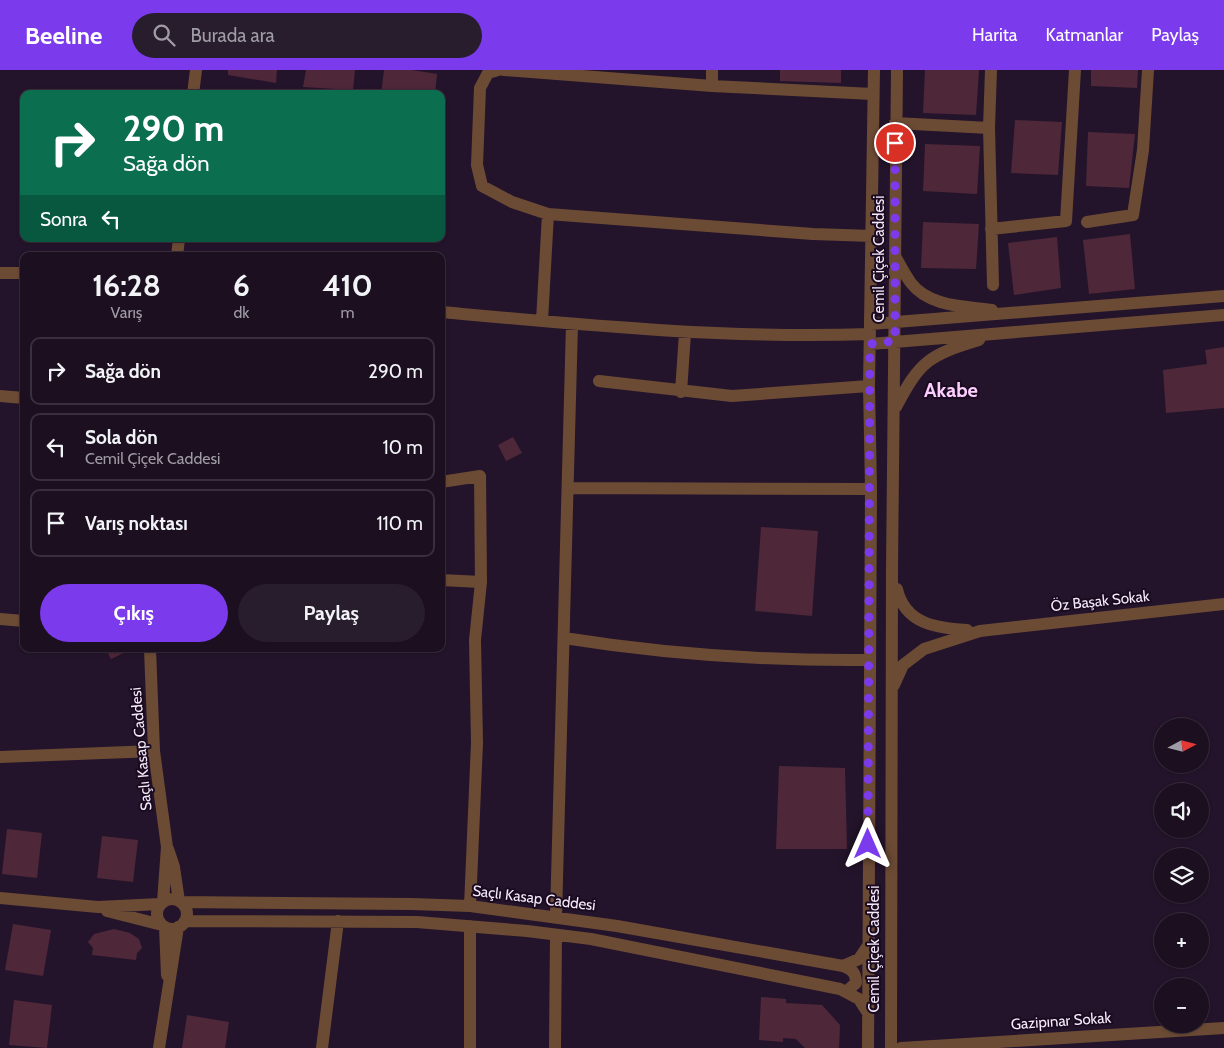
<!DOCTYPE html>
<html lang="tr">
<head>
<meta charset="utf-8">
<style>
  body { margin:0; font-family:Cabin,sans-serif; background:#281d2d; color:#f1f3f6; height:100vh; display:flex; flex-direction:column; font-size:19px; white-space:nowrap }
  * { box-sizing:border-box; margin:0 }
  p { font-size:16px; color:#a09ca5 }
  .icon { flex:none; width:28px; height:28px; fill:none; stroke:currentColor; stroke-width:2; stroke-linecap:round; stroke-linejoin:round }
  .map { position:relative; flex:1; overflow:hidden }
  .details { position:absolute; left:20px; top:182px; width:425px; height:400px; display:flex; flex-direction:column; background:#1b0f20; border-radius:10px; box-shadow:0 1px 4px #0004,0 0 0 1px #392f3e }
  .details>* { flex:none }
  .banner { position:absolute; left:20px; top:20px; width:425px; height:152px; border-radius:10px; box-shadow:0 1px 4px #0004,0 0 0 1px #392f3e; background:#0b6e4f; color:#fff; overflow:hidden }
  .needle { width:32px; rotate:83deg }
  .fabs { position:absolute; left:1154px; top:648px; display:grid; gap:10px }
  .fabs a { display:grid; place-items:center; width:55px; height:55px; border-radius:50%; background:#1b0f20; box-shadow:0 1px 4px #0004,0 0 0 1px #392f3e; font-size:25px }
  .pin { position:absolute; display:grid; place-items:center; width:42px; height:42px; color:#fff; margin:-21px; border:2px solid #fff; border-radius:50%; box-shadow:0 1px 5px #0007 }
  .me { position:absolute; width:55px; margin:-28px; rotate:0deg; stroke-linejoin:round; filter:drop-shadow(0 0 4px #0008) }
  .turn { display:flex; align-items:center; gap:18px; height:105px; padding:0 20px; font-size:22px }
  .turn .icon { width:65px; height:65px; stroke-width:2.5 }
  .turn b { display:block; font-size:35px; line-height:42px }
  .then { display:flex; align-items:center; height:48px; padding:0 20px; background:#0003; gap:10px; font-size:19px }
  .eta { display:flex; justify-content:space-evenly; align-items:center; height:85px; text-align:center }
  .eta b { font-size:30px; font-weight:800; line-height:35px }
  .action { display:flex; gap:10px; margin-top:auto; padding:10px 20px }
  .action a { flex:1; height:58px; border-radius:30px; background:#7c3aed; color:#fff; font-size:20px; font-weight:800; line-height:58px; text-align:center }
  .action a+a { background:#281d2d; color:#f1f3f6 }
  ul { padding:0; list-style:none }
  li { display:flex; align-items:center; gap:15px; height:68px; margin:0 10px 8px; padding:0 10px; border:2px solid #392f3e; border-radius:10px }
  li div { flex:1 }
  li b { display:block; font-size:19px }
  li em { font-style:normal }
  header { display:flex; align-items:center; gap:30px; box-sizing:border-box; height:70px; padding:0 25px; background:#7c3aed; color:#fff }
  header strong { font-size:24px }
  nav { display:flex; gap:28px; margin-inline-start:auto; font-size:18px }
  .search { width:350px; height:45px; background:#281d2d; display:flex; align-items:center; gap:12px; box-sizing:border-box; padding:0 18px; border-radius:28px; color:#a09ca5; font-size:19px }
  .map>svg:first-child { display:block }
  .building { fill:#4e2739 }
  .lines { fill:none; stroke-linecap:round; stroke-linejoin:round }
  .minor { stroke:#6c4b35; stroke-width:12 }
  .route { stroke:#7c3aed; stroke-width:9; stroke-dasharray:0 16.2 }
  .labels { text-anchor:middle; stroke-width:4; stroke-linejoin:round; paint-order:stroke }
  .street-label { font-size:15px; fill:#f6ebfb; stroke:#1b0b21 }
  .district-label { font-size:20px; font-weight:bold; fill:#fccfff; stroke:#1b0b21 }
</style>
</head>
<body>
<header>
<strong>Beeline</strong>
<div class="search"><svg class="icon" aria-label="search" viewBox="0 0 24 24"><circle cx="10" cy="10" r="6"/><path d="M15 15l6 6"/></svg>Burada ara</div>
<nav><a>Harita</a><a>Katmanlar</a><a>Paylaş</a></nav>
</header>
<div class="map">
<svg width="1224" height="978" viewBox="0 0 1224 978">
  <rect width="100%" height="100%" fill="#24142b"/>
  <path class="building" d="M228,0H277L276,13L228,5Z
    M306,0H355L353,20L303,17Z
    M384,0H412L437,4L435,24H381Z
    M780,0H841V13L780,11Z
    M925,0H979L976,45L923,43Z
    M1091,0H1138L1137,18L1091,16Z
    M1015,50L1062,52L1058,105L1011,103Z
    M1088,62L1135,64L1129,118L1086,116Z
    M925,74L980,76L977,124L923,121Z
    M923,152L979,154L976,199L921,198Z
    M1130,164L1135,219L1089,224L1083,170Z
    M1057,167L1061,218L1014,225L1008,173Z
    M1224,277V338L1166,343L1163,300L1207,294L1205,280Z
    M513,367L522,383L506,391L498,375Z
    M761,457L818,461L812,546L755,541Z
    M106,579H132L111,589Z
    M779,696L845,698L847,779H776Z
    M7,759L42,763L37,808L2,804Z
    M102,766L138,770L133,812L97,808Z
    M13,854L51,860L43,906L5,900Z
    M114,859L130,863L139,869L142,878L137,883L136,890L92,885L93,878L88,872L94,864Z
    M761,927L786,929V933L822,935L840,955L839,978H805L796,969L783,968V972L759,970Z
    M14,930L52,935L47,978L9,975Z
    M187,945L229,952L225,978H182Z"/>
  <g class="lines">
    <path class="minor" d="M498,0L488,3L480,18L477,95L482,116L512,132L548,144L813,164L872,166
      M504,0L712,16L873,24
      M712,0V16
      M193,24L196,0
      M895,53L989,58L993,215
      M989,58L991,0
      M1087,152L1133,145L1143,80L1148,0
      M991,159L1066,151L1075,0
      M177,186L179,169
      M895,186C900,195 905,205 911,213C929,237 966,236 992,240
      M0,203H24
      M441,242C584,255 727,269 870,264
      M542,251L548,144
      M871,254L1224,226
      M870,274L1224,245
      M599,311L732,326L869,316
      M681,322L685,263
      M0,326L24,328
      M896,337C920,291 929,285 979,270
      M441,412L480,406L481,512L475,570L477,673L470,836
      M568,418L871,419
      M441,510L481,512
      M897,519C905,554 936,558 967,560
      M0,549L24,551
      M564,568C664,584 767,591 869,590
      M150,579L154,681L167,777L163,832
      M894,615L903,595L924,579L980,561L1224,534
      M0,687L154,681
      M168,779L174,797L179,831
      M0,828L98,837L160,834
      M157 844a15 15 0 1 1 30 0a15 15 0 1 1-30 0Z
      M181,832L412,834L470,836L617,856L843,896L859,889L869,874
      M107,841L162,855
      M556,846L572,254
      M185,851L417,852L527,861L591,869L840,919L859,929L868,943
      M470,856V978
      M165,857L167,905
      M843,896C852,899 856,903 856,913L847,921
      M159,978L178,857
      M322,978L338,851
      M555,978L556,865
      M868,978L871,419L869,316L874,0
      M891,978L892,500L897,0
      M901,978L1224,958"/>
  </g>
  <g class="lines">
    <path class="route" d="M868,774L870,274L895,271V73"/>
  </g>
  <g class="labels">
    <g class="street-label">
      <text transform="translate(879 189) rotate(-90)" y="5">Cemil Çiçek Caddesi</text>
      <text transform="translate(1100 531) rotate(-6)" y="5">Öz Başak Sokak</text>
      <text transform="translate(141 679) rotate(-95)" y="5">Saçlı Kasap Caddesi</text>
      <text transform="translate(534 828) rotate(7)" y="5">Saçlı Kasap Caddesi</text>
      <text transform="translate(874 879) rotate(-90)" y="5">Cemil Çiçek Caddesi</text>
      <text transform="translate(1061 951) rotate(-4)" y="5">Gazipınar Sokak</text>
    </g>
    <g class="district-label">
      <text x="951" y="327">Akabe</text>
    </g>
  </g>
</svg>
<div class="fabs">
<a><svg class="needle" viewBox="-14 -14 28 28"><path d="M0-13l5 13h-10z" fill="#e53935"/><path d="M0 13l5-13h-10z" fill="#a09ca5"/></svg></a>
<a><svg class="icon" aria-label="sound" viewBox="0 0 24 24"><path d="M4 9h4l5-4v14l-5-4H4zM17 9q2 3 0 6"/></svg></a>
<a><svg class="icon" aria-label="layers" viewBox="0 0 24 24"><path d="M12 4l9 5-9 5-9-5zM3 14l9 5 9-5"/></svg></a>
<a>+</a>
<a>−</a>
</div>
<div class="pin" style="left:895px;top:73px;background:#d93025"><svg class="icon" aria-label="arrive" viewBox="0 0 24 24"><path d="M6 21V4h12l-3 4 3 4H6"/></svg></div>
<svg class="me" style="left:868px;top:774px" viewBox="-20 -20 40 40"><path d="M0-17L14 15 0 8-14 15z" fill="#7c3aed" stroke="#fff" stroke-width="4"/></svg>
<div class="banner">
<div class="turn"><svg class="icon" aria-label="right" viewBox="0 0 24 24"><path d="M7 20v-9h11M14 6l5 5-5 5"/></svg><div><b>290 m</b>Sağa dön</div></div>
<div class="then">Sonra<svg class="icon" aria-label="left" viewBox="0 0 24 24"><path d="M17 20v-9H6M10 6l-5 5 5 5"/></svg></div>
</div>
<section class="details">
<div class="eta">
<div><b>16:28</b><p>Varış</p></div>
<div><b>6</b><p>dk</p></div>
<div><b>410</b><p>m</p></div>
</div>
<ul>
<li><svg class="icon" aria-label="right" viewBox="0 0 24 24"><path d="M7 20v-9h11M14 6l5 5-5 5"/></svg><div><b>Sağa dön</b></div><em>290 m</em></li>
<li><svg class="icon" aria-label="left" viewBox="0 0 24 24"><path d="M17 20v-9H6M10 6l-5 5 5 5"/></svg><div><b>Sola dön</b><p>Cemil Çiçek Caddesi</p></div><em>10 m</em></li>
<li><svg class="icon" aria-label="arrive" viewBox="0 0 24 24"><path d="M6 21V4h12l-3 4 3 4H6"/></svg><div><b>Varış noktası</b></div><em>110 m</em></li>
</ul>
<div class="action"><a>Çıkış</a><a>Paylaş</a></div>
</section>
</div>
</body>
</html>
